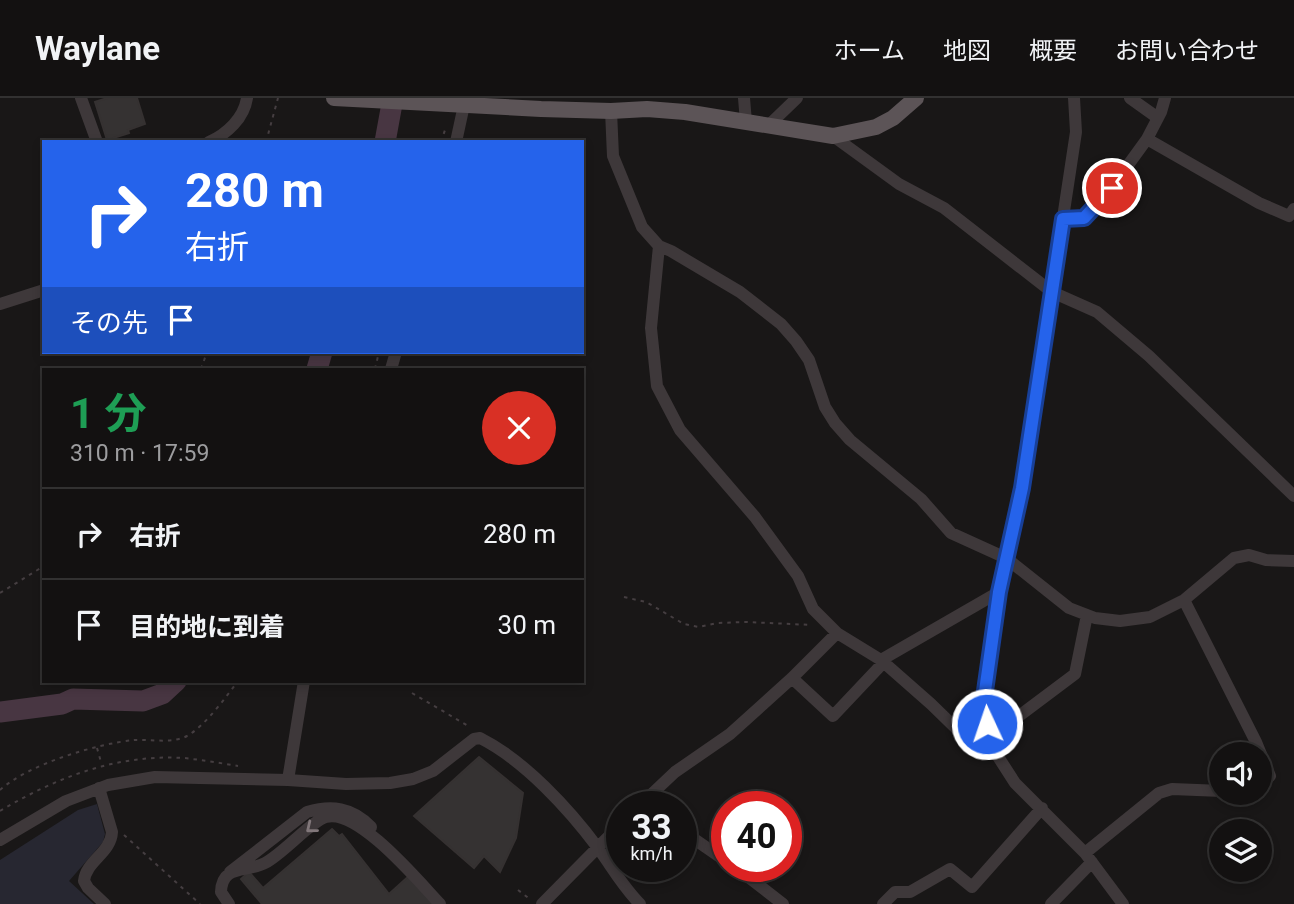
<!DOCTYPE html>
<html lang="ja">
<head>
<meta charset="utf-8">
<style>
  body { margin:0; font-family:Roboto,"Noto Sans JP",sans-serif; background:#1c1a1a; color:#f1f3f6; height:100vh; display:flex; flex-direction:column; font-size:26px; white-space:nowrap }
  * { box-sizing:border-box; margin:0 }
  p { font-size:23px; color:#9d9d9f }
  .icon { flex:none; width:38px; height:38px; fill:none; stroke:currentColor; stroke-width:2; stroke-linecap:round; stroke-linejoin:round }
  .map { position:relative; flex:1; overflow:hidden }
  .panel { position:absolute; left:42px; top:270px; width:542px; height:315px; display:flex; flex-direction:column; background:#131111; border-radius:0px; box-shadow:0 4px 10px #0003,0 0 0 2px #323131 }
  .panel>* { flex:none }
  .banner { position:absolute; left:42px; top:42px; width:542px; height:214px; border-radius:0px; box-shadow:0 4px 10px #0003,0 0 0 2px #323131; background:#2563eb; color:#fff; overflow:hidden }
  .fabs { position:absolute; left:1209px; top:644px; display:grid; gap:14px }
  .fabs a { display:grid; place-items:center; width:63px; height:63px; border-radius:50%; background:#131111; box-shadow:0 4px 10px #0003,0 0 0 2px #323131; font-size:35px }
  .speed { position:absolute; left:606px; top:693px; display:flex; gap:14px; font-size:35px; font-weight:700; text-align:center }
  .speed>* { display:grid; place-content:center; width:91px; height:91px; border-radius:50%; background:#131111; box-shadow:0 4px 10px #0003,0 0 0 2px #323131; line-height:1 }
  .speed small { font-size:18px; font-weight:400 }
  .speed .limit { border:10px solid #d22; background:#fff; color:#111 }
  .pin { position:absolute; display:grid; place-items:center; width:60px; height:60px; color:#fff; margin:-30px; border:4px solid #fff; border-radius:50%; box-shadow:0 2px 7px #0007 }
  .me { position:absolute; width:77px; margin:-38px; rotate:357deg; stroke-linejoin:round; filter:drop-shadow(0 0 5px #0008) }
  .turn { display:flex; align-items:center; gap:24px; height:147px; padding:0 28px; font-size:32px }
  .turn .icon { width:91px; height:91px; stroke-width:2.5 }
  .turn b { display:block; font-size:49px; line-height:60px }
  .then { display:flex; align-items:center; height:66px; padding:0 28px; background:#0003; gap:14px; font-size:26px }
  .round { display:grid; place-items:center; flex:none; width:74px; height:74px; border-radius:37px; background:#1c1a1a }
  .overview { display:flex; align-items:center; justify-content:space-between; height:119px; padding:0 28px }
  h1 { font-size:42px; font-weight:700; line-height:52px; color:#1e9e55 }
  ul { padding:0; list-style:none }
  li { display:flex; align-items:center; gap:21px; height:91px; padding:0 28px; border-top:2px solid #323131 }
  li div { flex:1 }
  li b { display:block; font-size:26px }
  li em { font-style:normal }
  header { display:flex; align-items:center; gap:42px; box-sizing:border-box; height:98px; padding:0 35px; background:#131111; border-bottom:2px solid #323131 }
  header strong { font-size:33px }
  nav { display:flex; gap:38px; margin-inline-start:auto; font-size:24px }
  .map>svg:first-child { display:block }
  .green { fill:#272731 }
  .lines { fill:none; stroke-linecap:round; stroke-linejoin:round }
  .river { stroke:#483642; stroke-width:21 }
  .building { fill:#353232; stroke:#353131; stroke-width:2 }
  .path { stroke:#453e41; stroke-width:2; stroke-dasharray:3.5 5; stroke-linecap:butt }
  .minor { stroke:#3e383a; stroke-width:12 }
  .major { stroke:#5c5457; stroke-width:16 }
  .oneway { stroke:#81777a }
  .route-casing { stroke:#184099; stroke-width:18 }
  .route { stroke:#2563eb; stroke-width:12 }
</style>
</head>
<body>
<header>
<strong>Waylane</strong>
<nav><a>ホーム</a><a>地図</a><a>概要</a><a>お問い合わせ</a></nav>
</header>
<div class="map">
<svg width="1294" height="806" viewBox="0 0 1294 806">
  <rect width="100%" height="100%" fill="#191717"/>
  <path class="green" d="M97,706L105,736L103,744L69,783L94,806H0V762L78,712Z"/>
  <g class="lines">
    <path class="river" d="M385,44L393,0
      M317,271L322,254
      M0,614L62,606L73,601L143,603L162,596L176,583"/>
  </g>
  <path class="building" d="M107,0H137L145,26L128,32L129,35L107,42L95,4Z
    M479,659L523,695L516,740L500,774L484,758L474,770L414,718Z
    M332,731L339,738L342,736L389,796L409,778L435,806H262L241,781L249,774L263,790Z"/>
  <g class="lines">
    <path class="path" d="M266,44L278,0
      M441,44L445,32
      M201,271L207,254
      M375,271L379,254
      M0,495L44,468
      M624,499L646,504L684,526L699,529L717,525L747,524L812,527
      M412,595L470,629
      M97,650L101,664
      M0,692C29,666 96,646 134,642C151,641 172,646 187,638C205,628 226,599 238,583
      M0,713C57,679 117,656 184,660C202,662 220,665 238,668
      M124,737L200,806
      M518,792L531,802"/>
    <path class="minor" d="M81,0L97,44
      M744,0L746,24
      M1074,0L1076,34L1022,390L999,494L985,593L987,626L997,657L1015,685L1085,755L1123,806
      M1130,0L1158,20
      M1165,0L1161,14L1147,41L1259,105L1289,118L1294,111
      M611,13L613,58L642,129L659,148L651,230L657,288L680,332L755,419L798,478L813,511L837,535L881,562L931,606L970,644L997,657
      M769,27L797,0
      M833,38L899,86L944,110L1052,194L1097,214L1149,258L1294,398
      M209,44C227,36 244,20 247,0
      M456,44L464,7
      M1063,121L1084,120L1099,107L1147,41
      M659,148L671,153L740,194L781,226L796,243L809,262L825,309L835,325L850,342L921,401L951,435L1006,460L1069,510L1095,520L1120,523L1150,519L1184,502L1234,460L1249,457L1266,462L1294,463
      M0,206L44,192
      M391,271L396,254
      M1184,502L1256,644L1270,678L1260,687
      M881,562L999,494
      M792,580L833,618L884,564
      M991,639L1075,576L1087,517
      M288,682L304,583
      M99,690L112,734C111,755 86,763 84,783L88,790L105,806
      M638,709L675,674L730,636L792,580L837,535
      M681,732L726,763
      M0,742L66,703L108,687L155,679L288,682L346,686L390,685L413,681L433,673L474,641L480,640C524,662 569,711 598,750C612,769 623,789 640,806
      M1085,755L1159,695L1172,691L1222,693
      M734,768L783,806
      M230,774L307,714C331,707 352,709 371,729
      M229,806L221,794C222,766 246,775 265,765C283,756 311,723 326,719C358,710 419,784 440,806
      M542,806L621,726
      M883,806L895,794H910L950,771L972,789L1042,710
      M1051,806L1092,764"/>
    <path class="major" d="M334,0L541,11L611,13L647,11L685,14L833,38L876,29L893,20L916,0"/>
  </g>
  <defs><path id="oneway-chevron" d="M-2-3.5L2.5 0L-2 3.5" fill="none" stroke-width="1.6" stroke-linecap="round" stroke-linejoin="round" transform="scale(1.75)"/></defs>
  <use class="oneway" href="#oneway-chevron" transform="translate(311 730) rotate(141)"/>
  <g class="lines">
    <g class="route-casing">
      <path id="route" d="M987,626L985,593L999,494L1022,390L1063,121L1084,120L1112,90"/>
    </g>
    <use href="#route" class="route"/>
  </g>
</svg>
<div class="fabs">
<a><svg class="icon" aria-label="sound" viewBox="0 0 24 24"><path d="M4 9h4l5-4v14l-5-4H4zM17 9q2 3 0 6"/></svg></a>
<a><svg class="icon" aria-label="layers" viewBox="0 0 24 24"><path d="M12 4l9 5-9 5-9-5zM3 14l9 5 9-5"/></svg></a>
</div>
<div class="speed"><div>33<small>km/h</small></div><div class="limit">40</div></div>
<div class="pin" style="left:1112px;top:90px;background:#d93025"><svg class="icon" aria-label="arrive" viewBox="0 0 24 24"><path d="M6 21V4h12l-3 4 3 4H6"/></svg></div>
<svg class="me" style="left:987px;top:626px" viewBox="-20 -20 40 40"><circle r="17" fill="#2563eb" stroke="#fff" stroke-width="3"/><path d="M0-11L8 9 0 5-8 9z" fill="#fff"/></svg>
<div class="banner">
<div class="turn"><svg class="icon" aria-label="right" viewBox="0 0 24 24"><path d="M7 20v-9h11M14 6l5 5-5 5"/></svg><div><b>280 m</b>右折</div></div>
<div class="then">その先<svg class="icon" aria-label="arrive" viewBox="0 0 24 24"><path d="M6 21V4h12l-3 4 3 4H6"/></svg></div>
</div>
<section class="panel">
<div class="overview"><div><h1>1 分</h1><p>310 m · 17:59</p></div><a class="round" style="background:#d93025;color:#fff"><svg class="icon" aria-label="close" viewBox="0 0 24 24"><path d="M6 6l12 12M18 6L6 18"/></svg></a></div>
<ul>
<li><svg class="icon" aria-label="right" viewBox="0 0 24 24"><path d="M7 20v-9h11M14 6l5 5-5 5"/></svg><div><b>右折</b></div><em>280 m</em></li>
<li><svg class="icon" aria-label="arrive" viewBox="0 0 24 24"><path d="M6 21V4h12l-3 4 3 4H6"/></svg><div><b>目的地に到着</b></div><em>30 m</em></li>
</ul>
</section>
</div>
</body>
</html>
